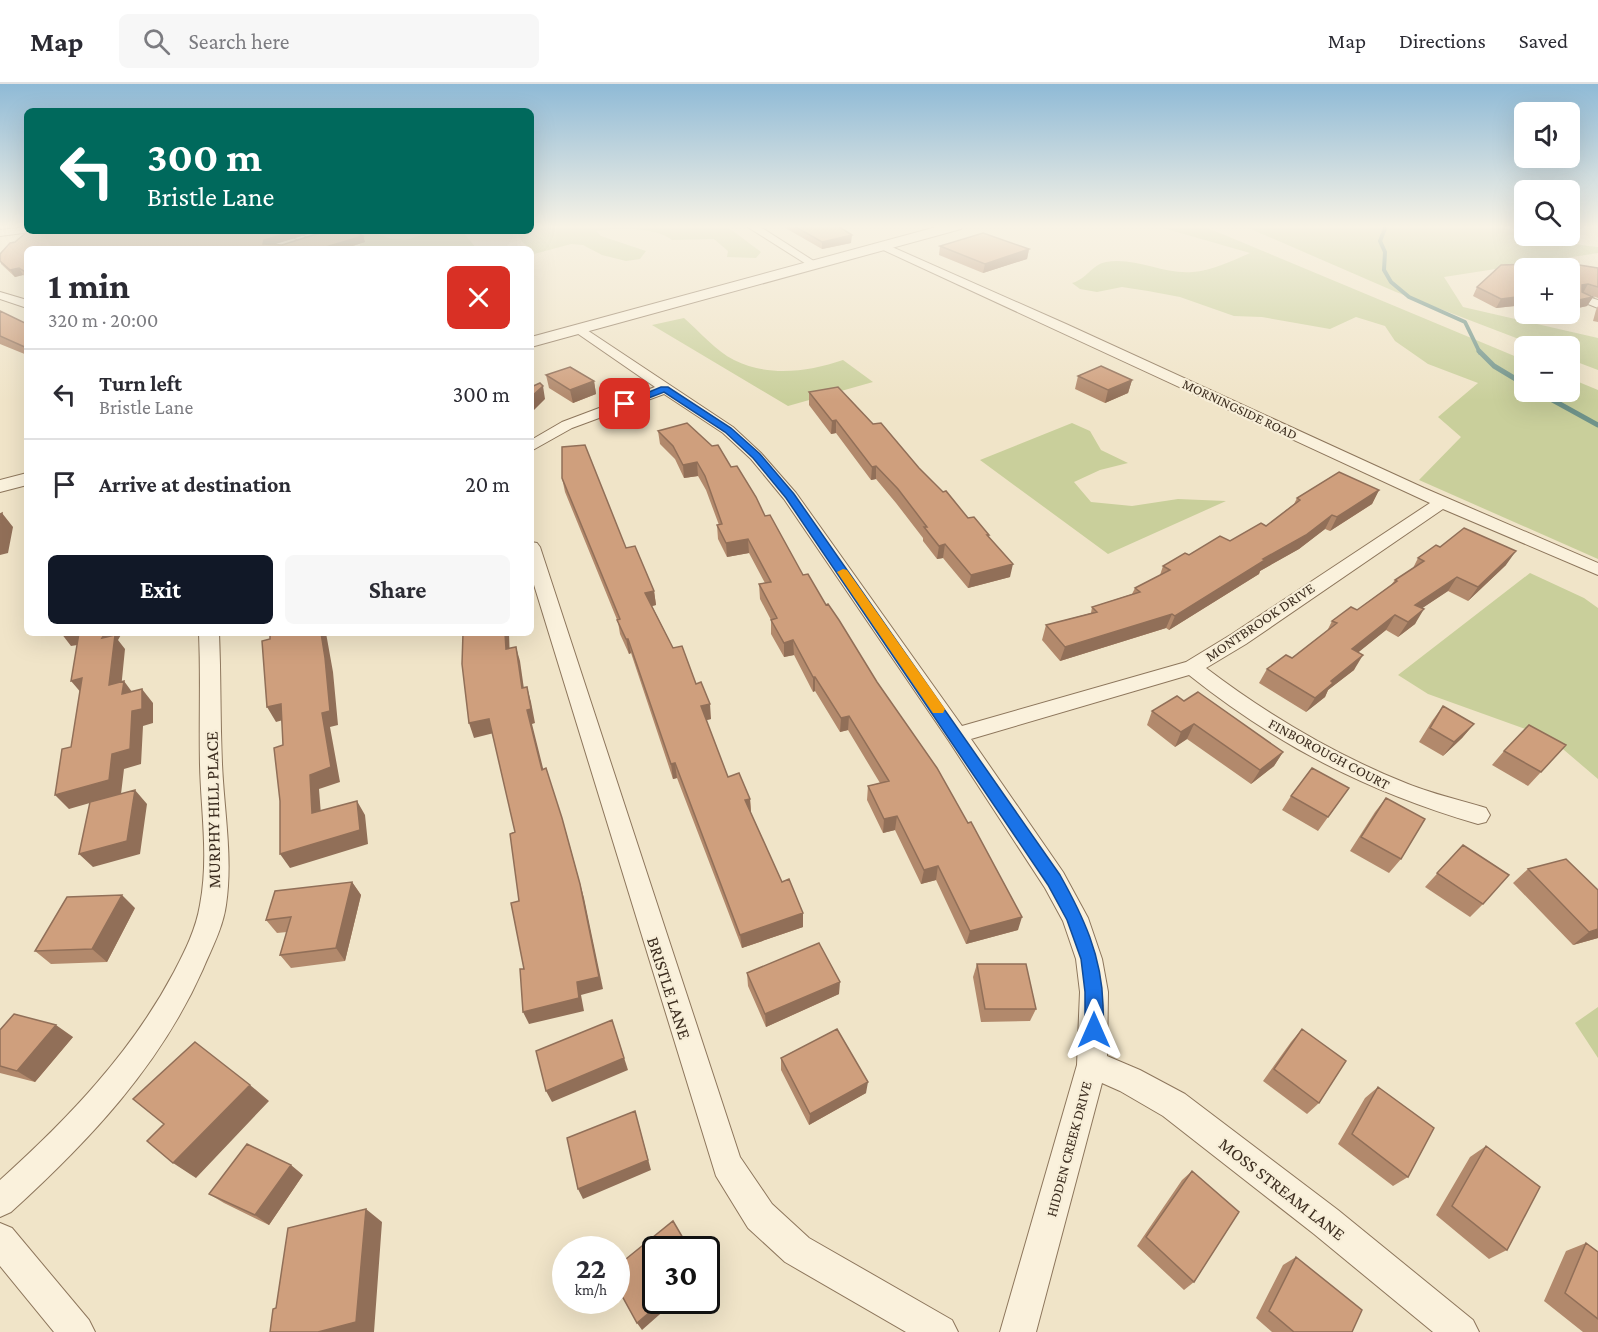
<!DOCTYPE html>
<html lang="en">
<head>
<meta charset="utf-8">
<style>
  body { margin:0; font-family:"Crimson Pro",serif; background:#f7f7f7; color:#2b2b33; height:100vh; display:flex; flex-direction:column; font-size:22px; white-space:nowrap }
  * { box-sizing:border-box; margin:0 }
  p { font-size:20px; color:#7c7c81 }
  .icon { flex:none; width:33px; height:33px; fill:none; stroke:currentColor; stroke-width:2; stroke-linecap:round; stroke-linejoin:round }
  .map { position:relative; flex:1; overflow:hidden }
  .side { position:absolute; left:24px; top:162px; width:510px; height:390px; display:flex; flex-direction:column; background:#fff; border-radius:9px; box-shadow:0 6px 24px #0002 }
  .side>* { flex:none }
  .guide { position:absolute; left:24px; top:24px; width:510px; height:126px; border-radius:9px; box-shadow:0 6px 24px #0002; background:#00695c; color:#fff; overflow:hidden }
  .buttons { position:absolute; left:1514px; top:18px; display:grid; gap:12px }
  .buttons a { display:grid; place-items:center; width:66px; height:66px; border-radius:9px; background:#fff; box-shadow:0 6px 24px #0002; font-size:30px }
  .speed { position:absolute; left:552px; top:1152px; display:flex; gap:12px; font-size:30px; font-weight:700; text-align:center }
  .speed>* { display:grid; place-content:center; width:78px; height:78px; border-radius:50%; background:#fff; box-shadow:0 6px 24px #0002; line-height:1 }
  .speed small { font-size:15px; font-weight:400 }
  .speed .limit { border:3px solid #111; border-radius:9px; background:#fff; color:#111 }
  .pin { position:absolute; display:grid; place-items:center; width:51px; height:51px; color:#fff; margin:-26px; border-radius:12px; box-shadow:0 3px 9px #0006 }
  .me { position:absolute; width:66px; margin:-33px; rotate:0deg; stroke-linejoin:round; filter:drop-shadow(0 0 4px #0008) }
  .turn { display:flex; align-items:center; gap:21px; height:126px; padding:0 24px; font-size:27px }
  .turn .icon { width:78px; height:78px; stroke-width:2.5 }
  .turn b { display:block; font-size:42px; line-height:51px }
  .round { display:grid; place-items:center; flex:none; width:63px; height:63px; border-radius:9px; background:#f7f7f7 }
  .summary { display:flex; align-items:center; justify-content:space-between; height:102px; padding:0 24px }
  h1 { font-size:36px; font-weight:700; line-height:45px }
  .button { display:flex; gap:12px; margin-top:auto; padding:12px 24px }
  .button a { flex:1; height:69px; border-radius:9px; background:#111827; color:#fff; font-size:24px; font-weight:700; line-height:69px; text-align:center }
  .button a+a { background:#f7f7f7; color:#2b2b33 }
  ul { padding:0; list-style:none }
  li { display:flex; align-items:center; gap:18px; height:90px; padding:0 24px; border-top:2px solid #e1e1e2 }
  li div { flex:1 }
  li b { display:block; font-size:22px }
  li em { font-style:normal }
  header { display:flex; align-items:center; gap:36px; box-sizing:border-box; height:84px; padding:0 30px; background:#fff; border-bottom:2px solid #e1e1e2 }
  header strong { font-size:28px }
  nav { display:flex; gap:33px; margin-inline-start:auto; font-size:21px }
  .search { width:420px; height:54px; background:#f7f7f7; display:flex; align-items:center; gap:15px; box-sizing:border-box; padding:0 21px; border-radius:9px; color:#7c7c81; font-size:22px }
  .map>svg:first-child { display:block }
  .green { fill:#c9cf9b }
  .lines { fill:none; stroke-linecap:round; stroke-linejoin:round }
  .stream-far1 { stroke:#6f938a; stroke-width:4 }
  .stream { stroke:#6f938a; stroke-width:5 }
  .minor-casing { stroke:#8d765c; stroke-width:2 }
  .tertiary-casing { stroke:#8d765c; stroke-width:2 }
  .minor { fill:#faf1dc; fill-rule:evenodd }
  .tertiary { fill:#faf1dc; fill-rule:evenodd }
  .wall { fill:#b2896c }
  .shaded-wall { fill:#916f58 }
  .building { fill:#cf9f7d; stroke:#916f58; stroke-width:1.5 }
  .route { fill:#1a73e8; stroke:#114b97; stroke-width:1.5 }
  .slow { fill:#f59e0b }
  .labels { text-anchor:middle; stroke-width:4.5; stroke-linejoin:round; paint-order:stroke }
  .far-street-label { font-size:14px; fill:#3d2e20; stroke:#f7eed8 }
  .street-label { font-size:15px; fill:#3d2e20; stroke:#f7eed8 }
  .near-street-label { font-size:18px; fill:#3d2e20; stroke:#f7eed8 }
</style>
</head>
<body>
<header>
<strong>Map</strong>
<div class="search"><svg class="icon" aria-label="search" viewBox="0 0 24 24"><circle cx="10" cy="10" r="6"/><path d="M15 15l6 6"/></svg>Search here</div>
<nav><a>Map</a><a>Directions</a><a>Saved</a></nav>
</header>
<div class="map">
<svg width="1598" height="1248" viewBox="0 0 1598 1248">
  <rect width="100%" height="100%" fill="#f0e4c8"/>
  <path class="green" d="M531,142H723L729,144L761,168L756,174L727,173L728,167L714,155L672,156C657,143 615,143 596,147L601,152L646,167L640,175L626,177L602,171L583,161L571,160L534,170L521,156L517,147H531Z
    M1156,142H1203L1524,276V308H1569V294L1598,306V475L1419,396L1461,353L1438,333L1478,299L1428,280L1395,257L1385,242L1356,233L1330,245L1262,233L1234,232L1180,213L1148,207L1122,203L1097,208L1080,205L1072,199C1087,195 1091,181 1106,178C1136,173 1164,191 1193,188C1211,187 1234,176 1250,169Z
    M1244,142H1498L1524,149V152C1549,152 1573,161 1598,163V169L1444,193L1463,223L1598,254V286L1569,275V262H1537L1396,208Z
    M368,147L392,155L405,156L436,147H462L477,165H355L360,163V158L349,151Z
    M684,234C699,247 716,267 734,276C768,293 808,288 843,276L873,298L788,322L652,241Z
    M1072,339L1090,347L1101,366L1128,379L1100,386L1074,398L1091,418L1132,422L1178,415L1226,417L1108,470L980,376Z
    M1530,489L1584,514L1598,524V695L1550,654L1428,610L1398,591Z
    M1598,923V974L1575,939Z"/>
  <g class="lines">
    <path class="stream-far1" d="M1386,142L1380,157L1385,168L1384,186L1391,198L1409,213L1465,238L1480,269"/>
    <path class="stream" d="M1479,267L1494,282L1524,300
      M1538,308L1598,341"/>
    <g class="minor-casing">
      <path id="minor" d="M746,142H759L820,181L819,183H811Z
        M27,143V147L31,148L0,152V146Z
        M284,147H296L310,156L301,158Z
        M883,159L1066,240L1424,404L1598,479V491L1443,425L1246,560L1206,584C1268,631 1335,671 1408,700C1433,710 1460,716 1486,724L1490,731L1486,738L1478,740C1368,708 1278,662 1189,591L971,655L1063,788L1088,834L1102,875L1108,908L1107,972L1140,986L1185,1010L1338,1126L1473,1236L1479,1248H1433L1314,1150L1163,1032L1120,1007L1102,999L1036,1248H1000L1077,981L1080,908L1076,875L1063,837L1045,804L949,657L784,415L751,375L723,349L664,310L572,344L531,367V356L562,338L655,303L571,245L573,242H581L733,343L761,369L796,409L962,642L1186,578L1232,550L1430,419L879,164L878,162Z
        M0,208L27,216V224L0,215Z
        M1582,211L1598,216V224L1578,216V212Z
        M531,458L537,459L540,463L740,1073L772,1120L809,1154L952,1236L958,1248H906L785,1178L748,1144L716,1092L531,491Z
        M199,549H219C221,593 220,637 222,680C224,727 233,774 226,821C223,843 212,864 203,885C160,982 89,1057 11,1128L0,1133V1096C68,1035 131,969 174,888C185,867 196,845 200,821C209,774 201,727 200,681C199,637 201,593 199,549Z
        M0,1139L12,1144L89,1236L95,1248H54L0,1182Z"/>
    </g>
    <g class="tertiary-casing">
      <path id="tertiary" d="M940,142H962L961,145L531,263V253Z
        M27,389V401L0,408V396Z"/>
    </g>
    <use href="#minor" class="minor"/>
    <use href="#tertiary" class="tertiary"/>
  </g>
  <path class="wall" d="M782,142H838L851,159L822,165Z
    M28,147H318L274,160L282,161L326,147H353L363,152L365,158L343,165H27V193L23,191L15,193L1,180L0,170L10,159L15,158Z
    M940,162L1029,165L1027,175L983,189L939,171Z
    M1567,179L1598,184V214L1587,210L1593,213L1587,222L1569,226V184H1524V221L1496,224L1473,212L1477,203L1501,181Z
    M1598,222V238L1593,237L1596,226Z
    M0,227L27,240V271L0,260Z
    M546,291L594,297L596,310L573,319L549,304Z
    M1078,292L1132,296L1128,309L1105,319L1075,305Z
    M809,308L873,340L919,384L968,434L989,453L1010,493L968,504L943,474L937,475L923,457V454L896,419L876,395L871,396L836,349L831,350L809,321Z
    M658,347L731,383L765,432L803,491L1018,846L966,860L936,796L921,800L895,746L883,749L867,716L868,702L880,699L848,646L840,648L815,607L813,608L794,571L784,573L771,550V536L760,515L759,500L765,499L749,469L727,473L718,455L717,441H719L706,406L698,392L684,394L675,375L660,360Z
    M562,394L626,464L654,507L656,521L652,522L673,564L696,600L711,635L706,636L728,693L750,715L751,729L782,798L803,843L742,864L677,694L673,695L631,569L629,570L620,550L618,538L565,408Z
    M1379,406L1372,420L1330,447L1325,445L1299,465L1260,487L1259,490L1169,546L1166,544L1060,577L1042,556L1046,541L1091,529L1092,523L1132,510L1135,504L1160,491L1163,482L1230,457L1266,442L1294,420L1297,414Z
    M1440,463L1506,481L1468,517L1448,507L1422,524L1415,540L1398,553L1386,546L1358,568L1354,586L1328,606L1325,613L1306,628L1259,599L1267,585L1292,574L1327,547L1332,537L1357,526L1391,501L1395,496L1413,484L1418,474Z
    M1184,617L1283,668L1274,682L1251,700L1187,655L1175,663L1147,641L1152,627Z
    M1443,622L1474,640L1462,654L1443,672L1419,658L1432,637Z
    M1566,661L1528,702L1492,681L1504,667Z
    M1349,704L1318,747L1282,726L1291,712Z
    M1386,714L1401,775L1389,789L1350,767L1375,728Z
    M1463,761L1483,820L1470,833L1425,803Z
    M1528,785L1598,854L1573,861L1513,799Z
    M352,798L361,811L345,877L291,884L280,871L287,848L277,849L266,836Z
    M135,824L107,878L51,880L35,867Z
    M977,880L1036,925L1030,937L981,938L973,893Z
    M747,889L839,910L766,943L748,902Z
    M1302,945L1319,1019L1307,1030L1263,997L1291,958Z
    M0,946L73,953L35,998L0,989Z
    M781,974L866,1009L809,1041L781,986Z
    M1378,1003L1408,1093L1393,1102L1338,1060L1365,1014Z
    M1486,1062L1507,1166L1489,1175L1436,1131L1470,1073Z
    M1192,1087L1194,1198L1184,1206L1137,1162L1182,1096Z
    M303,1091L269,1141L224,1119L209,1110Z
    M1586,1159L1598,1168V1248H1583L1544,1217L1566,1167Z
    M1296,1173L1352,1248H1272L1256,1234L1283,1181Z"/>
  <path class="shaded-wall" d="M295,147H318L266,163L263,160L264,156Z
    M852,151L851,159L822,165V158Z
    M363,152L365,158L343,165H319Z
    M1029,165L1027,175L983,189L985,180Z
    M19,184L23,191L15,193L10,186Z
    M1588,200L1583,209L1576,211L1582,201Z
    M1524,212V221L1496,224L1501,215Z
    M1593,213L1587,222L1569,226V218Z
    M1132,296L1128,309L1105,319L1108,306Z
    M594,297L596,310L573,319L570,306Z
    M543,302L545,315L531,329V313Z
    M836,336V349L831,350L832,337Z
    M697,378L698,392L684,394L683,381Z
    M876,382V395L871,396L872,383Z
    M1379,406L1372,420L1330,447L1337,433Z
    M2,429L13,443L8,469L0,471V441Z
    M1332,431L1325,445L1299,465L1260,487L1259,490L1169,546L1175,532Z
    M748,455L749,469L727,473L726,459Z
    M945,460L943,474L937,475L939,462Z
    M1516,467L1506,481L1468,517L1478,503Z
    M1013,480L1010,493L968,504L971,491Z
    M1457,493L1448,507L1406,535L1415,521Z
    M654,507L656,521L648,523L645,509Z
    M1424,525L1415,540L1398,553L1408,538Z
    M1172,530L1166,544L1060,577L1065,563Z
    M1395,531L1386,546L1344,580L1352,565Z
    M61,549H83L90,559L71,562Z
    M105,549H122L118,556L125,565L120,615L109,601L102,554Z
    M321,549H326L333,588L338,641L330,643L340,698L319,705L322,744L312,729L310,691Z
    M505,549H509L510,579L506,565Z
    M626,555H628L631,569L629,570Z
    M793,556L794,571L784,573V559Z
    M516,563L520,577L526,619L522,604Z
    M1363,571L1354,586L1328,606L1325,613L1306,628L1315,614L1331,597Z
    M813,593H815V607L813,608Z
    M82,594L83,611L71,597Z
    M124,597L135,612L122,610Z
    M527,603L531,618L535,639L532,640L547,700L542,686L527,626Z
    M142,605L153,619V639L143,642L141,680L124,685L121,710L69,725L55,711L112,670Z
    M281,620L290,634L276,638L267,623Z
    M710,620L711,635L703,637L701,622Z
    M849,632L848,646L840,648L841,634Z
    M489,635L494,649L474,654L469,639Z
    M1194,640L1187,655L1175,663L1181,648Z
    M1474,640L1462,654L1443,672L1454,658Z
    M1283,668L1274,682L1251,700L1260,686Z
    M675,679L677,694L673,695L671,680Z
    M546,684L566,748L584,814L603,905L581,911L584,927L529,940L523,928Z
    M135,706L147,720L140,770L93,783L79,770Z
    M750,715L751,729L746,731L745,716Z
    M357,717L365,731L368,760L290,784L280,770Z
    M897,732L895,746L883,749L884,735Z
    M938,782L936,796L921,800L924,786Z
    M352,798L361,811L345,877L336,864Z
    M122,811L135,824L107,878L92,865Z
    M803,829V843L742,864L740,851Z
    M1022,833L1018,846L966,860L970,847Z
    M1598,845V854L1573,861L1589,848Z
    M840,898L839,910L766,943L765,930Z
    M612,936L628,986L552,1018L546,1007Z
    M56,941L73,953L35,998L17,987Z
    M868,998L866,1009L809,1041L810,1030Z
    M250,1001L269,1017L196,1094L173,1079Z
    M635,1027L638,1038L651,1086L583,1115L578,1105Z
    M291,1081L303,1091L269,1141L255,1131Z
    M366,1125L382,1138L374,1248H318Z
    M664,1216H676L642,1246L637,1239Z"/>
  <path class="building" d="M794,142H838L852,151L822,158Z
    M28,147H295L264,156L263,160L282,161L326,147H353L363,152L319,165H27V189L19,184L10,186L0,177V170L10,159L15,158Z
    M983,149L1029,165L985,180L940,162Z
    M1567,179L1598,184V203L1588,200L1582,201V208L1593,213L1569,218V184H1524V212L1501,215L1477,203L1501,181Z
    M0,227L27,240V264L0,252Z
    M1101,282L1132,296L1108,306L1078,292Z
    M570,283L594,297L570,306L546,291Z
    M540,299L543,302L531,313V303Z
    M838,303L873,340L881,339L919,384L943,408L946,407L968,434L974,433L989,451H987L1013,480L971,491L945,460L939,462L924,443H927L898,405L876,382L872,383L836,336L832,337L809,308Z
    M687,339L712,362L718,361L731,383L737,382L756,413L765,432L770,431L803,491L808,490L826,521L828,520L839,536L877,598L937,684L968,739L971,738L1022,833L970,847L938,782L924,786L897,732L884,735L868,702L889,697L849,632L841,634L815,593H813L793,556L784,559L771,536L777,534L759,500L771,498L748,455L726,459L717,441L722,440L705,392L697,378L683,381L673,362L658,347Z
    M585,361L626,464L635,462L654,507L645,509L673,564L682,562L696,600L701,598L710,620L701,622L728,693L739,689L750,715L745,716L782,798L789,795L803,829L740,851L675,679L671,680L628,555H626L617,536L620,535L562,394V363Z
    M1339,388L1379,406L1337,433L1332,431L1306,451L1263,475L1265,476L1175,532L1172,530L1065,563L1046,541L1097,528L1092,523L1140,508L1135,504L1170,486L1163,482L1185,469L1189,471L1220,452L1230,457L1261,439L1266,442L1300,416L1297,414Z
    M2,429L0,441V430Z
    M1464,444L1516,467L1478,503L1457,493L1415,521L1424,525L1408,538L1395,531L1352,565L1363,571L1331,597L1333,599L1315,614L1267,585L1286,571L1292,574L1337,539L1332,537L1351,523L1357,526L1397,497L1395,496L1424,477L1418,474L1436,461L1440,463Z
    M79,549H105L102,554L115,551L109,601L124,597L122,610L142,605V625L132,627L130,665L112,670L109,696L55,711L62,665L71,663L82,594L71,597Z
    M270,549H321L325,574L330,627L322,629L331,683L310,691L312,729L357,717L360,746L280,770V717L274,664L283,661L281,620L267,623L262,557L270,555Z
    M463,549H505L506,565L516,563L522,604L527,603L531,625L527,626L542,686L546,684L562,734L580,800L599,893L577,898L579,914L523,928L520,885H524L511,819L519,817L510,750L515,748L489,635L469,639L462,580Z
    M1198,608L1283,668L1260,686L1194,640L1181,648L1152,627L1177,612L1184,617Z
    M1443,622L1474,640L1454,658L1430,644Z
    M1529,641L1566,661L1541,688L1504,667Z
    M1312,684L1349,704L1328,733L1291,712Z
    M135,706L127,757L79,770L90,718Z
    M1386,714L1425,735L1401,775L1361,753Z
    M1463,761L1509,791L1483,820L1437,789Z
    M1566,775L1598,806V845L1589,848L1528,785Z
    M352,798L336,864L280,871L291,833L266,836L275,807Z
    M122,811L92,865L35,867L67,813Z
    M819,859L840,898L765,930L747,889Z
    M977,880H1026L1036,925H985Z
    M14,930L56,941L17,987L0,982V946Z
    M612,936L624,974L546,1007L536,967Z
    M837,945L868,998L810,1030L781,974Z
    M1302,945L1346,977L1319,1019L1274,985Z
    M195,958L250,1001L173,1079L147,1057L164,1040L133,1015Z
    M1378,1003L1434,1044L1408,1093L1352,1050Z
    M635,1027L648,1076L578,1105L567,1054Z
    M247,1060L291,1081L255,1131L209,1110Z
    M1486,1062L1540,1103L1507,1166L1452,1122Z
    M1192,1087L1239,1128L1194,1198L1146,1153Z
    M366,1125L356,1238L318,1248H270L273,1225L276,1224L288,1144Z
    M673,1137L690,1166H656V1216H664L637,1239L616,1201V1183Z
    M1586,1159L1598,1168V1235L1565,1209Z
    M1296,1173L1362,1226L1352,1248H1294L1269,1227Z"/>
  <linearGradient id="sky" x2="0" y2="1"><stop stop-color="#8fbad6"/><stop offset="0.45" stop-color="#f8f3e6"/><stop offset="1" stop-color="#f8f3e6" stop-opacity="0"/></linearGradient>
  <rect width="1598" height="317" fill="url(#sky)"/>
  <path class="route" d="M661,303H668L731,344L760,370L794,410L1060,791C1083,832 1102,872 1103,921C1103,931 1105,942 1101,952L1094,955L1088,952L1085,946V908L1081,875L1067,836L1048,801L786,414L753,374L725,348L664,308L628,322L620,320Z"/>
  <path class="slow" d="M843,485L847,486L943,622L945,625L943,629H933L837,488Z"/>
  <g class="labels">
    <g class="far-street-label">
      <text transform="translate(1240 325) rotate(25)" y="5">MORNINGSIDE ROAD</text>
    </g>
    <g class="street-label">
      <text transform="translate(1260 538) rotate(-34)" y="5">MONTBROOK DRIVE</text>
      <text transform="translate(1329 670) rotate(28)" y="5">FINBOROUGH COURT</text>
      <text transform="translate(1069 1065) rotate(-75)" y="5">HIDDEN CREEK DRIVE</text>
    </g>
    <g class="near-street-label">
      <text transform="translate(213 726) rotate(-91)" y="6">MURPHY HILL PLACE</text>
      <text transform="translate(669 904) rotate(72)" y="6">BRISTLE LANE</text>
      <text transform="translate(1282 1105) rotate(38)" y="6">MOSS STREAM LANE</text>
    </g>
  </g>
</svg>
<div class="buttons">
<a><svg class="icon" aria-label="sound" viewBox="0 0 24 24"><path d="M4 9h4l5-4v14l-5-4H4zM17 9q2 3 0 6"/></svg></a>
<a><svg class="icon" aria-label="search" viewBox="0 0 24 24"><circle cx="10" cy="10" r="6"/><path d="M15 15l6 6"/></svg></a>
<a>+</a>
<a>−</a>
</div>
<div class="speed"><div>22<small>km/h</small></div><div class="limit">30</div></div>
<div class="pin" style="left:625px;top:320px;background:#d93025"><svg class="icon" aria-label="arrive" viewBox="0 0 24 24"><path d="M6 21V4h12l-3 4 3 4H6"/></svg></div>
<svg class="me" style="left:1094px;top:946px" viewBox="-20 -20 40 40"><path d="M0-17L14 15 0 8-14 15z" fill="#1a73e8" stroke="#fff" stroke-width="4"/></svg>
<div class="guide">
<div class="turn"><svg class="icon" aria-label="left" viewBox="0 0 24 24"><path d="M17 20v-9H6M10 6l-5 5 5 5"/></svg><div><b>300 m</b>Bristle Lane</div></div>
</div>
<section class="side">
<div class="summary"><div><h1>1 min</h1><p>320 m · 20:00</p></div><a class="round" style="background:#d93025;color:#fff"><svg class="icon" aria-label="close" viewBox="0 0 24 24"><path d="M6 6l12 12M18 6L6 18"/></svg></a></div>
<ul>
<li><svg class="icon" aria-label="left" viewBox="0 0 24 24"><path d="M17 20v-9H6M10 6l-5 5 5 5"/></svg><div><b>Turn left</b><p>Bristle Lane</p></div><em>300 m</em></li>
<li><svg class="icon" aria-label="arrive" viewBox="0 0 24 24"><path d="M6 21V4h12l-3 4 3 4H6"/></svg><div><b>Arrive at destination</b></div><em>20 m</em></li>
</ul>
<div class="button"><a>Exit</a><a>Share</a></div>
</section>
</div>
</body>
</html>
